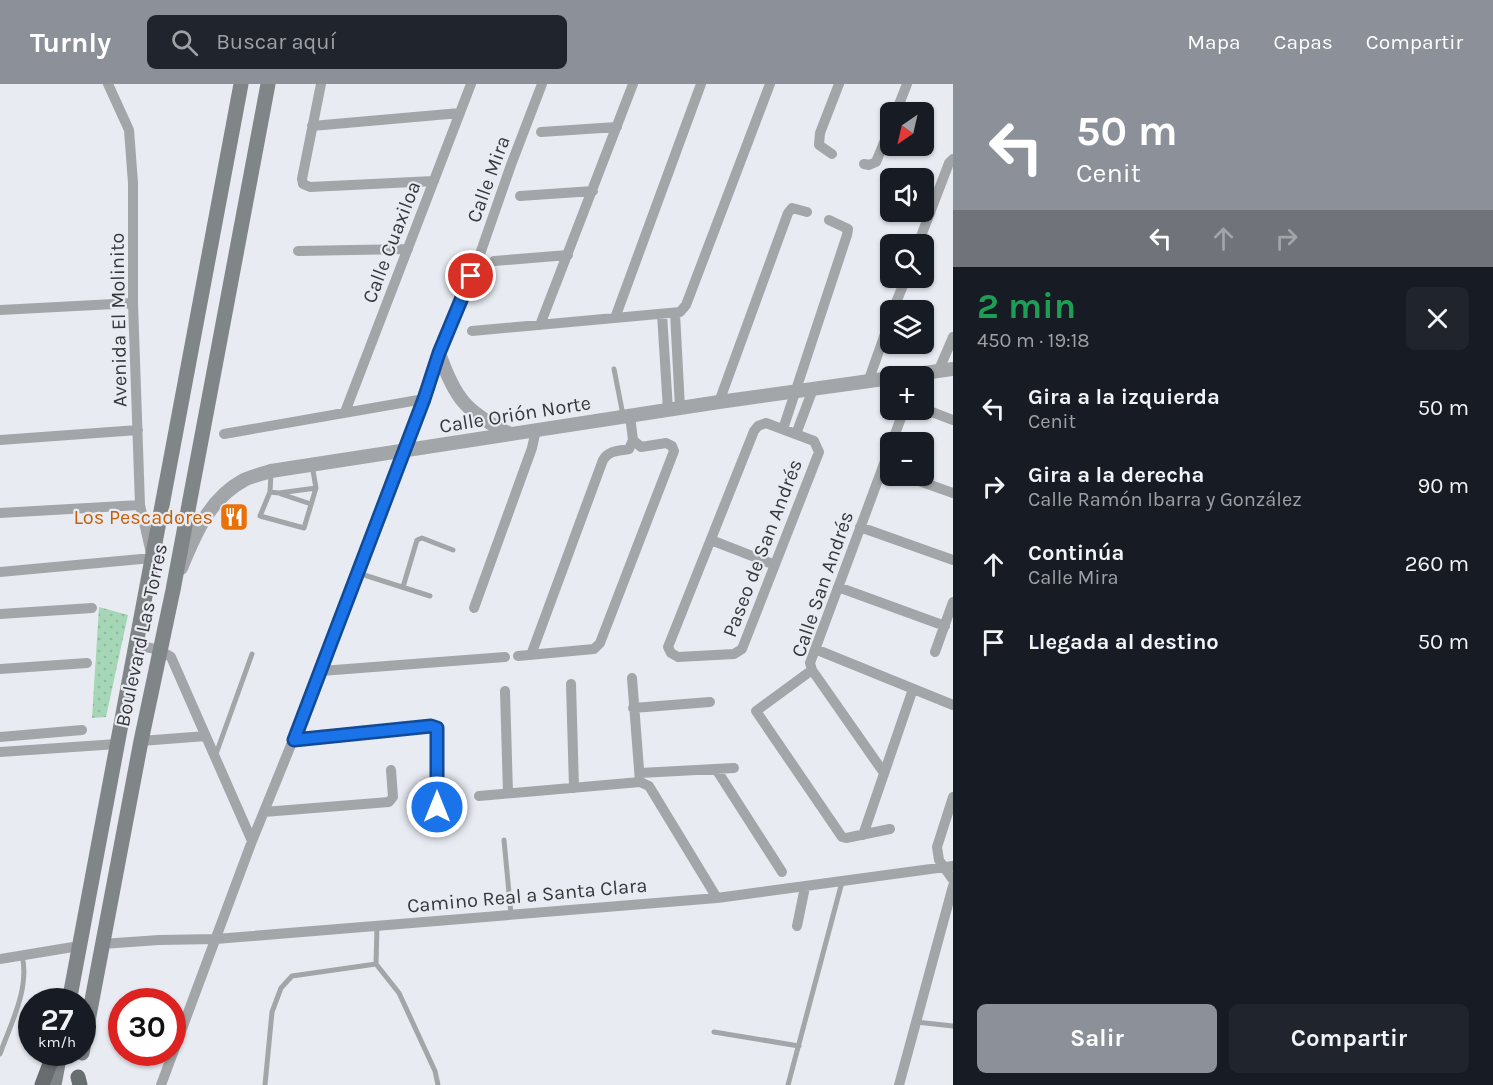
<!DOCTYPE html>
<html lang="es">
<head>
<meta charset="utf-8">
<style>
  body { margin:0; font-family:Karla,sans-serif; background:#20242c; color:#f1f3f6; height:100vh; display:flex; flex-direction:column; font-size:22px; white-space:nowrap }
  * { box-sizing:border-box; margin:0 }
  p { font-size:20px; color:#9ea1a6 }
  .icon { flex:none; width:33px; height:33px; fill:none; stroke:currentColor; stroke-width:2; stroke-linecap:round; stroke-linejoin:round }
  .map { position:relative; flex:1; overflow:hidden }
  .side { display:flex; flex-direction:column; background:#171b24; width:540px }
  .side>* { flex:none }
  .hud { background:#8c9099; color:#fff; overflow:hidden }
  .needle { width:39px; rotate:214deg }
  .controls { position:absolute; left:880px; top:18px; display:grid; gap:12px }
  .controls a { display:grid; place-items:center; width:54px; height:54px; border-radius:9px; background:#171b24; box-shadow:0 2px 4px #0004; font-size:30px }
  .speed { position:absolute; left:18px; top:904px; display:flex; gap:12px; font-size:30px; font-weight:700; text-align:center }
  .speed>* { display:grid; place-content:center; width:78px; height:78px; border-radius:50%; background:#171b24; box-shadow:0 2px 4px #0004; line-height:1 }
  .speed small { font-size:15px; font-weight:400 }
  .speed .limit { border:9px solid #d22; background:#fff; color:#111 }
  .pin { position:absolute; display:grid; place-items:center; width:51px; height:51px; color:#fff; margin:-26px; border:3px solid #fff; border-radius:50%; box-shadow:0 2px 6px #0007 }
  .me { position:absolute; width:66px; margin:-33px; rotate:0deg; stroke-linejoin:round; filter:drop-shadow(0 0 4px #0008) }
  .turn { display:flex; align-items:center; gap:21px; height:126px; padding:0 24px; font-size:27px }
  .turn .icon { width:78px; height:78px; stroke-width:2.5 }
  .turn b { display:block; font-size:42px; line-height:51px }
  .lanes { display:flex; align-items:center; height:57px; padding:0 24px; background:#0003; justify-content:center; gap:30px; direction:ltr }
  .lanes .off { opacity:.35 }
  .round { display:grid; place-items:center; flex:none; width:63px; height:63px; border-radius:9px; background:#20242c }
  .overview { display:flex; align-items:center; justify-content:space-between; height:102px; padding:0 24px }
  h1 { font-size:36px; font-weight:700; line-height:45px; color:#1e9e55 }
  .button { display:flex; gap:12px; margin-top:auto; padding:12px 24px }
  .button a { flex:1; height:69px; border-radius:9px; background:#8c9099; color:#fff; font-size:24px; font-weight:700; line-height:69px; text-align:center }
  .button a+a { background:#20242c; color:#f1f3f6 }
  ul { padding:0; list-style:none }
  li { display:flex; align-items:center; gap:18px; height:78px; padding:0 24px }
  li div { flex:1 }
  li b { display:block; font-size:22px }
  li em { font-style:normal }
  header { display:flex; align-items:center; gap:36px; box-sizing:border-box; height:84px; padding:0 30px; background:#8c9099; color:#fff }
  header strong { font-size:28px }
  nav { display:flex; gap:33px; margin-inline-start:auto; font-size:21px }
  .search { width:420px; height:54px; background:#20242c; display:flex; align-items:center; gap:15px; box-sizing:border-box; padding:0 21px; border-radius:9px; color:#9ea1a6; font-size:22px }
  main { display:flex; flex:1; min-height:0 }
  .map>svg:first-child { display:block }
  .grass { fill:url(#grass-dots) }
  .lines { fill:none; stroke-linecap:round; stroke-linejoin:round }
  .service { stroke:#a3a6a8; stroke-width:5 }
  .minor { stroke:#a3a6a8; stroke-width:10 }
  .tertiary { stroke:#a3a6a8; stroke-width:14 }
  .secondary { stroke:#808588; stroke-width:15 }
  .primary { stroke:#686d70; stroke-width:15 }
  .route-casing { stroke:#114b97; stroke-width:15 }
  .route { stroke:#1a73e8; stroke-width:10 }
  .labels { text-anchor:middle; stroke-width:4.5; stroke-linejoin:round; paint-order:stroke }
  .street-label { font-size:20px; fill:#37383b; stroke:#e8ebf2 }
  .food-label { font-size:20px; fill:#c56008; stroke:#e8ebf2; text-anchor:end }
</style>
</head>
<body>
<header>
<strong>Turnly</strong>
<div class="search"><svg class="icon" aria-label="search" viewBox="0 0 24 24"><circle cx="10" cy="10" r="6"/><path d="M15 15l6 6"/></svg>Buscar aquí</div>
<nav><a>Mapa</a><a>Capas</a><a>Compartir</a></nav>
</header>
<main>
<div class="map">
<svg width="953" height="1001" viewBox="0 0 953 1001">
  <defs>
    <pattern id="grass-dots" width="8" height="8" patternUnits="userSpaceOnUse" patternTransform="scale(1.5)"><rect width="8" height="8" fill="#a5d7b7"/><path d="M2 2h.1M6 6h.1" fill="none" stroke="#8fb99e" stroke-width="1.8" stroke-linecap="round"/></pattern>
  </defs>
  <rect width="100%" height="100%" fill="#e8ebf2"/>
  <path class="grass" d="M99,523L128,531L106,633L92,634Z"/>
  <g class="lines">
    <path class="service" d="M614,285L623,331
      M271,389L270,408L260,432L304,444L316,404L312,381
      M270,408L279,409L316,404
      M281,410L311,420
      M358,489L430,512
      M403,503L417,456L422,454L453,466
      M216,670L252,570
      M504,756L511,830
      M376,880L399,909L435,987L438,1001
      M916,938L953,942
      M714,948L799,962
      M0,970C11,939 30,904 22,871
      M265,1001L272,928L281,904L292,892L376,880L377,842
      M788,1001L842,798"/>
    <path class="minor" d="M321,0L302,95L303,100L310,103L434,97
      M896,28L907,0
      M312,42L460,29
      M541,48L617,43
      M832,70L819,61L820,49L839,0
      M864,80L869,81L876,78L891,42
      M520,112L593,107
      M918,160L949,79L953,75
      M298,167L408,165
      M494,177L568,171
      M0,226L133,219
      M893,226L906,194
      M675,229L680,324
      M662,230L668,326
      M615,234L701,0
      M540,241L633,0
      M472,247L680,228L686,221L770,0
      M938,288L953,253
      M868,298L891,233
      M719,318L788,129L792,124L807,128
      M924,325L953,336
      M345,328L471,0
      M766,339L814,357L819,368L742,565L734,570L678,573L671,569L668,563L754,347L758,342Z
      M783,345L847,151L848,145L829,136
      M224,350L424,315
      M796,350L813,305
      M0,356L138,346
      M892,358L904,326
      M905,392L953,409
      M0,429L140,421
      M860,443L953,476
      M711,456L775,481
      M0,488L152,474L140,421L133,219V99L129,46L108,0
      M838,503L945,542
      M474,524L532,364L536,346
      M0,530L92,524
      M136,561L160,566L171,573L252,757
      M815,565L953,621
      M935,568L953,518
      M531,571L603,376C609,366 619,367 629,365L633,356L630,332
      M518,572L594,565L600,559L674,367L672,362L666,359L641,363L633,356
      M0,585L87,579
      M812,586L756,627L842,753L846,754L890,745
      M321,587L505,573
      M632,594L640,698
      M571,600L574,704
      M505,607L508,709
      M633,624L710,618
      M0,653L82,646
      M294,656L431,642L437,644L438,743
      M141,657L206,652
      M0,668L117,660
      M716,685L782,788
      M640,689L734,684
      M884,689L812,586L810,579L891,361
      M479,712L640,698L649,702L717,814
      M953,713L937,763L939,776L953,796
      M264,728L389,718L393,713L391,686
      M863,751L913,605
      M797,842L805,803
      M102,860L159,856L216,855L717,814L953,782
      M0,875L79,862
      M161,1001L252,757L321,587L424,315L439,269L479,173L511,81L542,0
      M899,1001L953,802"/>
    <path class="tertiary" d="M439,269C455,315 466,328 510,350
      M903,292L953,285
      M181,484C195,450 209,415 244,396C252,392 262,390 271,387L719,318L891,294"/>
    <path class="secondary" d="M69,918L241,0
      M82,969L141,657L173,506L268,0
      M54,1001L60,969"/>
    <path class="primary" d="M78,993L80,1001
      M42,1001L54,969"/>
  </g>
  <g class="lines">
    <g class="route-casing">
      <path id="route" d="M437,723V644L431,642L294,656L424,315L439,269L471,192"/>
    </g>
    <use href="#route" class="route"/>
  </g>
  <defs>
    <g id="restaurant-square" transform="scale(1.5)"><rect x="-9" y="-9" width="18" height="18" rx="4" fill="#e8710a" stroke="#e8ebf2"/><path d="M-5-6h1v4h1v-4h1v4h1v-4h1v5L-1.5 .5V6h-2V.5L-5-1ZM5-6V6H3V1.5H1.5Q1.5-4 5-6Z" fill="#fff"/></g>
  </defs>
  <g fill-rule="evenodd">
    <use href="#restaurant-square" x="234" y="433"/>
  </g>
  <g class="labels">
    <g class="street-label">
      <text transform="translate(488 95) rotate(-70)" y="7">Calle Mira</text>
      <text transform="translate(391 158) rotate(-69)" y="7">Calle Cuaxiloa</text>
      <text transform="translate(118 236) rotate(-91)" y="7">Avenida El Molinito</text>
      <text transform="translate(515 330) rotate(-9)" y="7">Calle Orión Norte</text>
      <text transform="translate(762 464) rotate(-69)" y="7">Paseo de San Andrés</text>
      <text transform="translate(822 500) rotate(-71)" y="7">Calle San Andrés</text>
      <text transform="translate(141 551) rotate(-78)" y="7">Boulevard Las Torres</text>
      <text transform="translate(527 811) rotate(-5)" y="7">Camino Real a Santa Clara</text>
    </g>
    <g class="food-label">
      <text x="213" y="440">Los Pescadores</text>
    </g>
  </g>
</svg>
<div class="controls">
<a><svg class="needle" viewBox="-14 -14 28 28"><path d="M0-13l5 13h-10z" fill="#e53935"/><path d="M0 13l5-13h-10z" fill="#9ea1a6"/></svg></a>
<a><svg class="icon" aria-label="sound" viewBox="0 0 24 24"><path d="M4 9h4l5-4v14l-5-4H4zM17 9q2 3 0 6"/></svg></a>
<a><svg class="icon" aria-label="search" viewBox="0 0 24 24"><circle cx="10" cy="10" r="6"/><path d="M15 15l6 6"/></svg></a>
<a><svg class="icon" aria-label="layers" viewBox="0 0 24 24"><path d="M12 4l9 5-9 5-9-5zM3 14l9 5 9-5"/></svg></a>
<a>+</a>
<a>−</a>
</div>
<div class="speed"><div>27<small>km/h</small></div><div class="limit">30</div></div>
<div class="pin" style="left:471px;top:192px;background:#d93025"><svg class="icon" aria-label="arrive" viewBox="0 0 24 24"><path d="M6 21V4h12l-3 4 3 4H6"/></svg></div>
<svg class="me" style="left:437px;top:723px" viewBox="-20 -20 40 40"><circle r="17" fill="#1a73e8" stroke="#fff" stroke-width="3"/><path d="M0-11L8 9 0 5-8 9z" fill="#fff"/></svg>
</div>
<section class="side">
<div class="hud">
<div class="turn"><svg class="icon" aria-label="left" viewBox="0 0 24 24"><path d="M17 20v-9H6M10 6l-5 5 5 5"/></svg><div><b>50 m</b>Cenit</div></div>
<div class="lanes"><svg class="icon" aria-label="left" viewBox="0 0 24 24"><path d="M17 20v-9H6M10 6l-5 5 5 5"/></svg><svg class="icon off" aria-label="ahead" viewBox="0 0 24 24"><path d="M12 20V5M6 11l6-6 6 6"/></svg><svg class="icon off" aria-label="right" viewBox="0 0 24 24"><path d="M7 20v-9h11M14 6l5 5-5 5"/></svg></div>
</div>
<div class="overview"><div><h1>2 min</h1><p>450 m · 19:18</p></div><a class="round"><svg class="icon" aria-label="close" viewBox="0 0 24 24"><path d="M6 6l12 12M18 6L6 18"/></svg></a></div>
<ul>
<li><svg class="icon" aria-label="left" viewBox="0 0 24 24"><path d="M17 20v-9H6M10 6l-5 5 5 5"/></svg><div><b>Gira a la izquierda</b><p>Cenit</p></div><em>50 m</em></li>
<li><svg class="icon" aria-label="right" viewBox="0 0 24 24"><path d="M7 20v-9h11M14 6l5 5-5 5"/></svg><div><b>Gira a la derecha</b><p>Calle Ramón Ibarra y González</p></div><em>90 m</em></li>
<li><svg class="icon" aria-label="ahead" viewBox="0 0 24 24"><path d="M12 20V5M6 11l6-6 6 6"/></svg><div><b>Continúa</b><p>Calle Mira</p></div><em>260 m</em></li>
<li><svg class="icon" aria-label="arrive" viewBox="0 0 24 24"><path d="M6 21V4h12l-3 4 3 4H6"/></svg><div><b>Llegada al destino</b></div><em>50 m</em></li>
</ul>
<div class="button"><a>Salir</a><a>Compartir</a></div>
</section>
</main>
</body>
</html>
